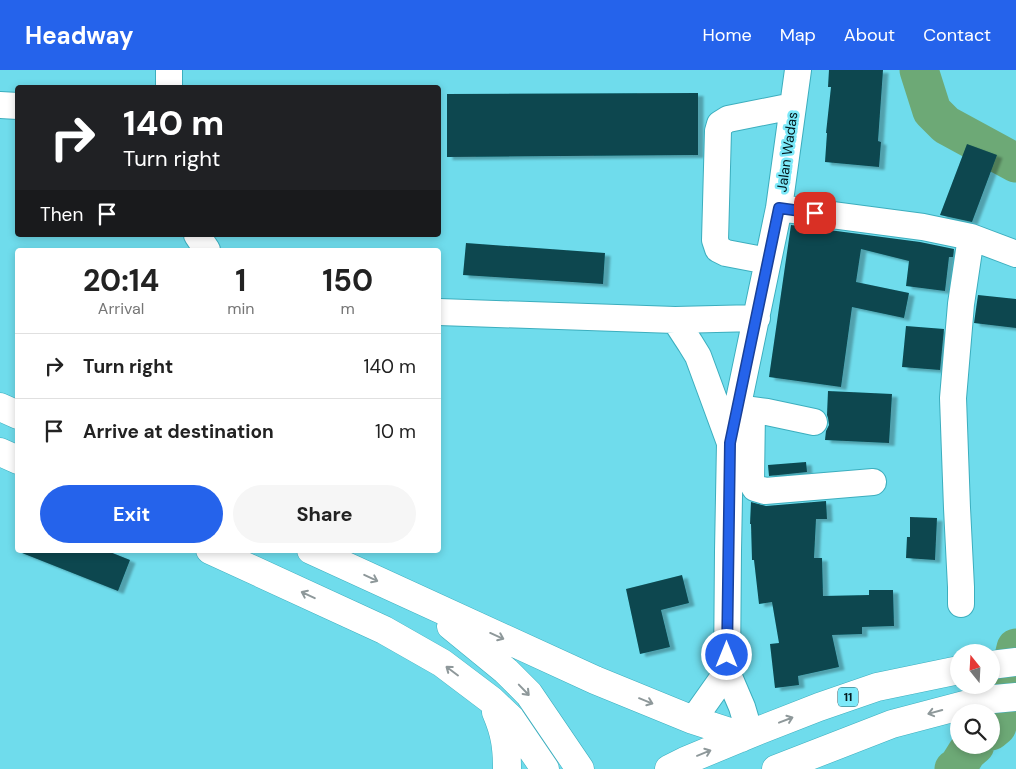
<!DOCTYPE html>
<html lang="en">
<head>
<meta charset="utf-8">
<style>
  body { margin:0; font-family:"DM Sans",sans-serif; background:#f6f6f6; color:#222; height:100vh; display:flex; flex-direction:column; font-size:19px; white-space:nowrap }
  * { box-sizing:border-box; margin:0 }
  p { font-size:16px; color:#767676 }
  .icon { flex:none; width:28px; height:28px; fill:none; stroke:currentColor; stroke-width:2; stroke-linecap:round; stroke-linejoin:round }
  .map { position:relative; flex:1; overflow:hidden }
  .details { position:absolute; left:15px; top:178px; width:426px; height:305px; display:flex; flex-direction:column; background:#fff; border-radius:5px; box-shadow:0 2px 8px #0003 }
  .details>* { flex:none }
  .top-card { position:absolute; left:15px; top:15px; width:426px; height:152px; border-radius:5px; box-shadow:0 2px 8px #0003; background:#202124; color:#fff; overflow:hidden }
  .needle { width:32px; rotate:342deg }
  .fabs { position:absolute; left:950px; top:574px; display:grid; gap:10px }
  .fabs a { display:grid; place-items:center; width:50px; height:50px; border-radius:50%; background:#fff; box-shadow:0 2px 8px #0003; font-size:25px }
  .pin { position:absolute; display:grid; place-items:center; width:42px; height:42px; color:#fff; margin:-21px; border-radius:10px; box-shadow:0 2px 8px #0006 }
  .me { position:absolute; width:55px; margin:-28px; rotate:0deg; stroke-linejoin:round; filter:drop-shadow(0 0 4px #0008) }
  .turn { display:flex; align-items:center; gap:18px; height:105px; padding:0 25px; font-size:22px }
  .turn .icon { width:65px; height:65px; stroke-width:2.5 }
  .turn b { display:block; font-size:35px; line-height:42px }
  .then { display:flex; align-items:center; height:48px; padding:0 25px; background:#0003; gap:10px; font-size:19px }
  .eta { display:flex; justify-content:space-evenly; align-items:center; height:85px; text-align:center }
  .eta b { font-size:30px; font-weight:700; line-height:35px }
  .action { display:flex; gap:10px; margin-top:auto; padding:10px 25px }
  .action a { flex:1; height:58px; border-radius:30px; background:#2563eb; color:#fff; font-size:20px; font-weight:700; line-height:58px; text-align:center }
  .action a+a { background:#f6f6f6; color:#222 }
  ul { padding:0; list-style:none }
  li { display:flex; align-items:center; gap:15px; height:65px; padding:0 25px; border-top:1px solid #e0e0e0 }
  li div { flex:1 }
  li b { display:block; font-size:19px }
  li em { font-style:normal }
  header { display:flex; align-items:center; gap:30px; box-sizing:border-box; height:70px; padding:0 25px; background:#2563eb; color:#fff }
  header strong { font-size:24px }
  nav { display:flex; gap:28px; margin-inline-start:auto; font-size:18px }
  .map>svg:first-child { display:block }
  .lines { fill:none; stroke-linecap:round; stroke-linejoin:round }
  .river { stroke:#6da976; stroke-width:39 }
  .building { fill:#09474f; filter:url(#shadow) }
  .minor-casing { stroke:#3caebe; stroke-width:28 }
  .highway-casing { stroke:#3caebe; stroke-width:29 }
  .minor { stroke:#fff; stroke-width:26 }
  .highway { stroke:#fff; stroke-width:28 }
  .oneway { stroke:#8e989a }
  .route-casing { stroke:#184099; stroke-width:12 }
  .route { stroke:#2563eb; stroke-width:9 }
  .labels { text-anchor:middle; stroke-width:5; stroke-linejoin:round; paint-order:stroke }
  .shield { fill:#7de9f9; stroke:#285860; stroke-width:1 }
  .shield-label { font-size:12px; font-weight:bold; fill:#031a1e }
  .street-label { font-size:14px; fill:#031a1e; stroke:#7de9f9 }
</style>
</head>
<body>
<header>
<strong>Headway</strong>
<nav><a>Home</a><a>Map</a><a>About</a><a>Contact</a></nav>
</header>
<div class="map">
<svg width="1016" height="699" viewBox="0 0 1016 699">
  <defs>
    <filter id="shadow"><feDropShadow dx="5.5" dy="3" stdDeviation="1" flood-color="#0004"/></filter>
  </defs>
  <rect width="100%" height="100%" fill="#6fdcec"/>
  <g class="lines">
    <path class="river" d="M919,0L932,41L946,55L1016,93
      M991,661L997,656L1016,578
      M954,699L957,698L967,682L975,675"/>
  </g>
  <path class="building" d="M829,0H883L878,71L881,72L879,97L825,92L827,63H826L831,17H828Z
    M698,23V85L447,87V24Z
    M967,74L997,85L972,152L940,145Z
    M791,155L920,172L954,179L953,187H949L945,221L906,216L909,191L861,179L856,212L909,223L904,248L852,237L841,317L769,307Z
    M466,173L605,183L603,214L463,205Z
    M978,225L1016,229V258L974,253Z
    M906,256L944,259L940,300L902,297Z
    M828,321L892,324L889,373L825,370L826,361L829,355L828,348L827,345Z
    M806,392L807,402L769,406L768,395Z
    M826,431L827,449H816L814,488H822L823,526L869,525V520H893L894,556L862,557V564L832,565L839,597L798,606L799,615L775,618L770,574L779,573L772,532L759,534L754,490H752L751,454H750L751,432L766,436Z
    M910,447L937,448L935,490L906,488L907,467H910Z
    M18,480H105L130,490L118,521L17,481Z
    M682,505L689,533L661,540L670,577L640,584L626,519Z"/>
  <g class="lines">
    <g class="minor-casing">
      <path id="minor" d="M169,18V0
        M0,35L18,36
        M779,138L923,157L971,167L1016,184
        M197,165L207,180
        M768,191L726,183L718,179L715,170L718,61L720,54L728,49L793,36
        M439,242L675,250L757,248
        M675,250L690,273L698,286L730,373
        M737,338L767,342L814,352
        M752,340L751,411L755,418L765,421L873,412
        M961,534V517L957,438L953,328L961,234L971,167
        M693,650L727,602
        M750,664L742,637L727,602L728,481L730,373L779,138L798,0"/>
    </g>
    <g class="highway-casing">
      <path id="highway" d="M0,337L18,345
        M0,382L18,390
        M210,480L384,560L442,593L491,630L511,649L545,699
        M311,480L595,610L693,650L733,663L741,668
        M451,556L506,601L529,624L580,699
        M991,595L1016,592
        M496,642C505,663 507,677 507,699
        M669,699L685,691L750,664L819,637L877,617L959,600
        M776,699L892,654L983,630L1016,627"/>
    </g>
    <use href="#minor" class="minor"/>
    <use href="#highway" class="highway"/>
  </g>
  <defs><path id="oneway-shaft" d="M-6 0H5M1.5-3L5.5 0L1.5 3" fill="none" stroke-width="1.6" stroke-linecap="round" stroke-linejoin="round" transform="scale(1.25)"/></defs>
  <g class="oneway">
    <use href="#oneway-shaft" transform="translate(371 508) rotate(25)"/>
    <use href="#oneway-shaft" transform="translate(308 525) rotate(-155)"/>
    <use href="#oneway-shaft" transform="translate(497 566) rotate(24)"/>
    <use href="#oneway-shaft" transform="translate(452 601) rotate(-143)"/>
    <use href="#oneway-shaft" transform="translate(524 620) rotate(46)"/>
    <use href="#oneway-shaft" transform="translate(646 631) rotate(22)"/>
    <use href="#oneway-shaft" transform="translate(935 642) rotate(165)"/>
    <use href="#oneway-shaft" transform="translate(786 650) rotate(-21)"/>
    <use href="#oneway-shaft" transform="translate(704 683) rotate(-22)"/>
  </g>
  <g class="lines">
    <g class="route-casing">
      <path id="route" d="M727,585L730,373L779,138L815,143"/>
    </g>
    <use href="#route" class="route"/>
  </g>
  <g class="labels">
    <rect class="shield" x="838" y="617.5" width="20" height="19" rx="4"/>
    <g class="shield-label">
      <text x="848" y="631">11</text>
    </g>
    <g class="street-label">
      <text transform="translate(787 82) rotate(-82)" y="5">Jalan Wadas</text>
    </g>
  </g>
</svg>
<div class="fabs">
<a><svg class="needle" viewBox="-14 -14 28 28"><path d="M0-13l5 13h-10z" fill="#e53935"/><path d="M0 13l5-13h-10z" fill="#767676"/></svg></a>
<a><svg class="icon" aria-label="search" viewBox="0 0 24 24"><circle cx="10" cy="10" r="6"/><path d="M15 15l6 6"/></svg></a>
</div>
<div class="pin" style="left:815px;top:143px;background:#d93025"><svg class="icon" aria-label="arrive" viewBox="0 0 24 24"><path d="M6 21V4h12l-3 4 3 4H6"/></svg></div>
<svg class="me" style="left:727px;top:585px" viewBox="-20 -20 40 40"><circle r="17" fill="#2563eb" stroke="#fff" stroke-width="3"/><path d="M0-11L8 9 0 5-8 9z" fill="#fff"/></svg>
<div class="top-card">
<div class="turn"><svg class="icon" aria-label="right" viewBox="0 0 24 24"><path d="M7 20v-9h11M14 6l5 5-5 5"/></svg><div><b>140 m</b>Turn right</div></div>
<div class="then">Then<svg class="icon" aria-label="arrive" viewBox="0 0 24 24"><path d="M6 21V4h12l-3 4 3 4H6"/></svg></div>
</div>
<section class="details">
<div class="eta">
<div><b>20:14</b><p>Arrival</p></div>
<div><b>1</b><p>min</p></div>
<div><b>150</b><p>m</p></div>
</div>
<ul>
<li><svg class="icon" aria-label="right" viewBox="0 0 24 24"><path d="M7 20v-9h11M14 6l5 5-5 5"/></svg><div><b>Turn right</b></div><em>140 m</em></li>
<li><svg class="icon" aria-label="arrive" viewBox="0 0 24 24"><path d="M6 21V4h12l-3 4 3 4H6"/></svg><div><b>Arrive at destination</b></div><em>10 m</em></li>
</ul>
<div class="action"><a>Exit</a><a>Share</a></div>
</section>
</div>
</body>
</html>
